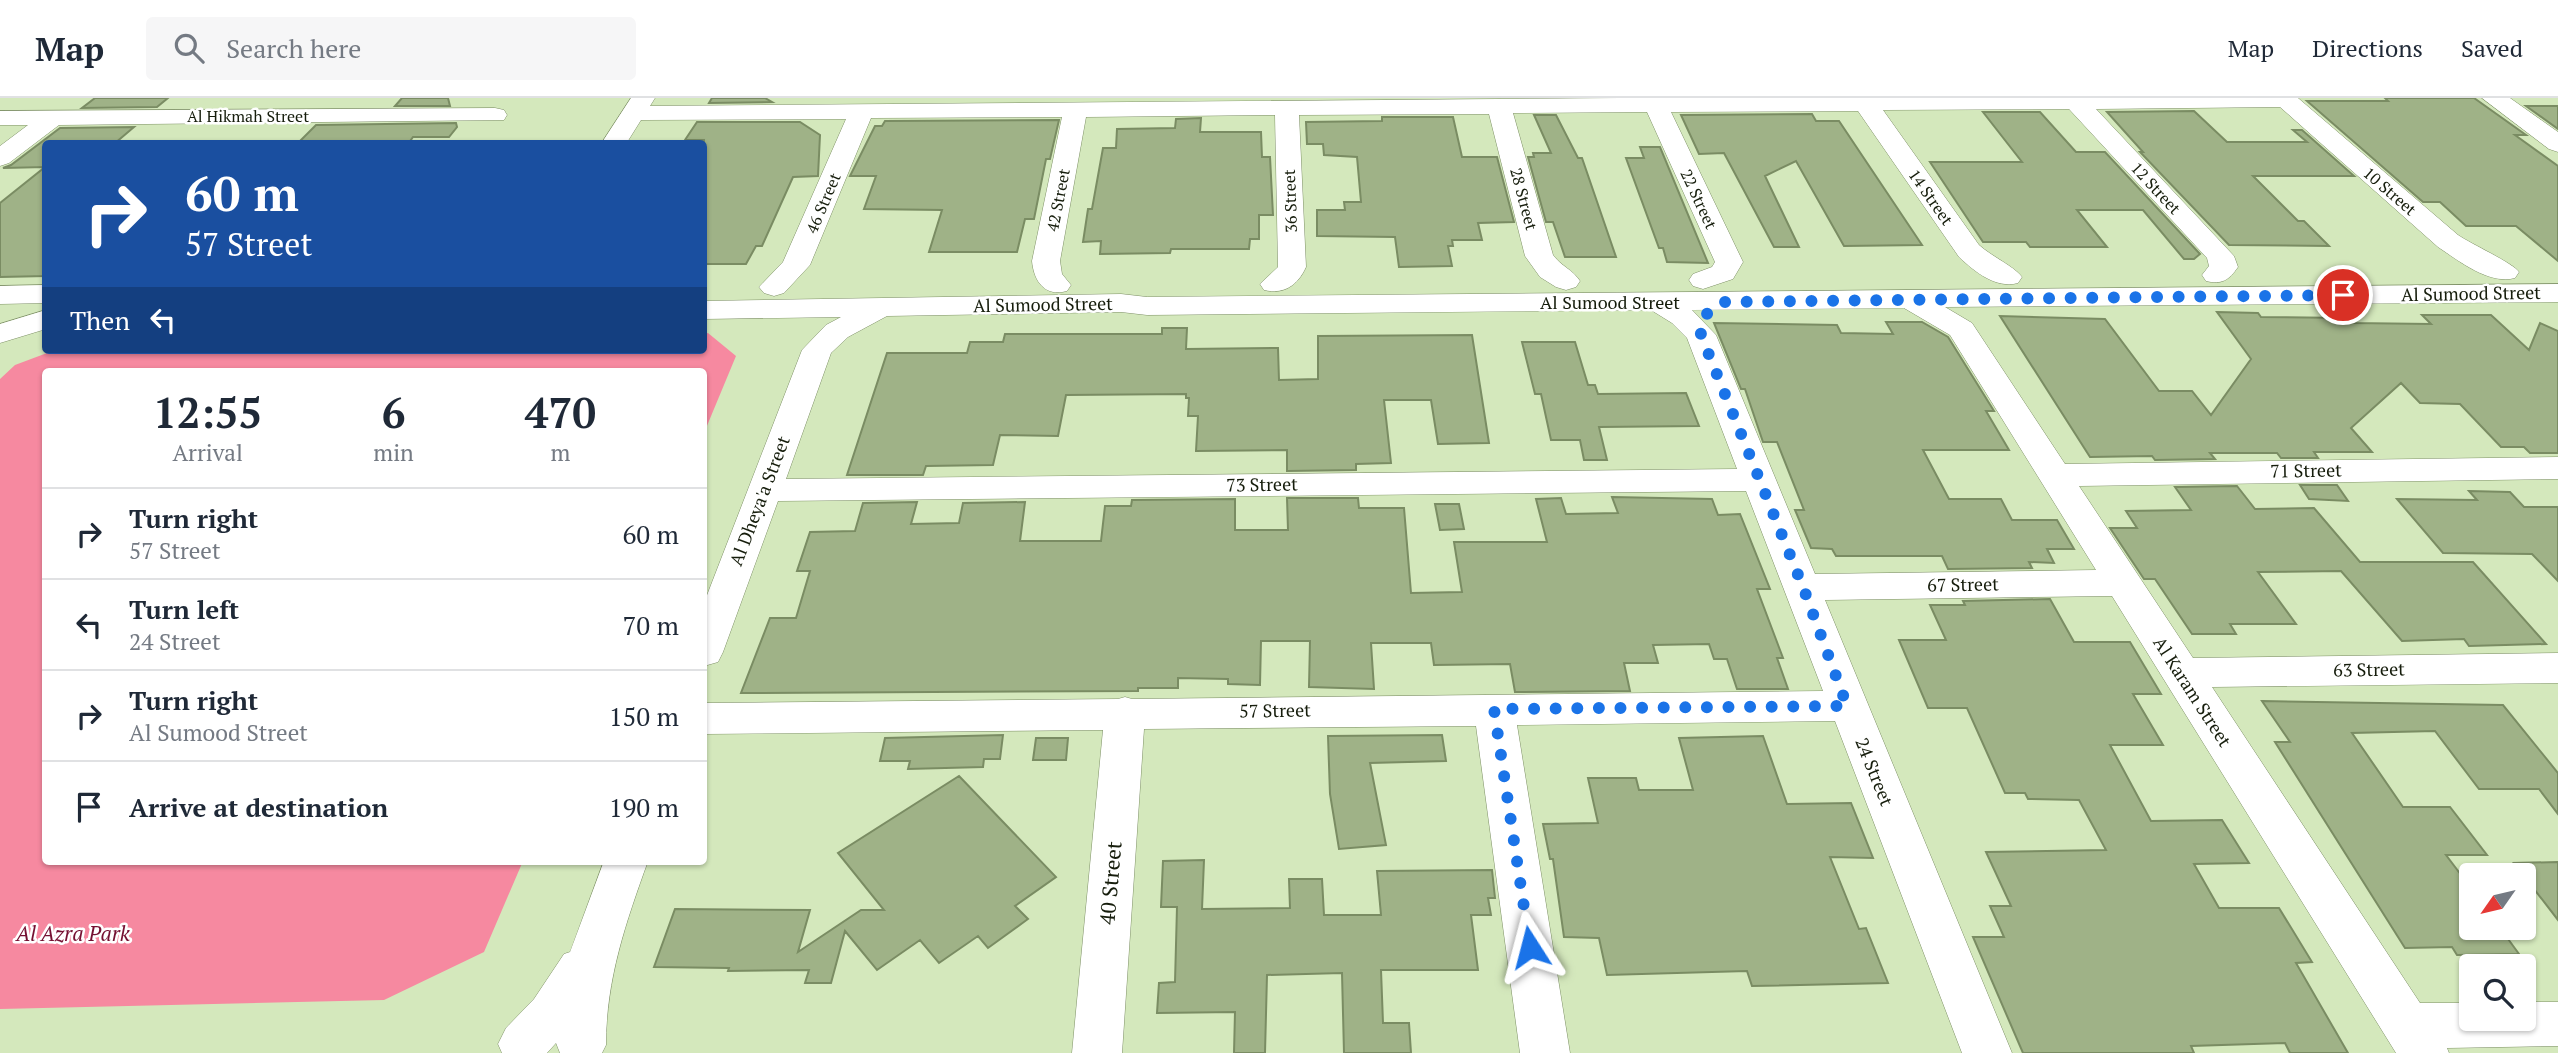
<!DOCTYPE html>
<html lang="en">
<head>
<meta charset="utf-8">
<style>
  body { margin:0; font-family:"PT Serif",serif; background:#f6f6f7; color:#1f2937; height:100vh; display:flex; flex-direction:column; font-size:26px; white-space:nowrap }
  * { box-sizing:border-box; margin:0 }
  p { font-size:23px; color:#747a83 }
  .icon { flex:none; width:38px; height:38px; fill:none; stroke:currentColor; stroke-width:2; stroke-linecap:round; stroke-linejoin:round }
  .map { position:relative; flex:1; overflow:hidden }
  .side { position:absolute; left:42px; top:270px; width:665px; height:497px; display:flex; flex-direction:column; background:#fff; border-radius:7px; box-shadow:0 2px 5px #0004 }
  .side>* { flex:none }
  .guide { position:absolute; left:42px; top:42px; width:665px; height:214px; border-radius:7px; box-shadow:0 2px 5px #0004; background:#1a4fa0; color:#fff; overflow:hidden }
  .needle { width:46px; rotate:236deg }
  .fabs { position:absolute; left:2459px; top:765px; display:grid; gap:14px }
  .fabs a { display:grid; place-items:center; width:77px; height:77px; border-radius:7px; background:#fff; box-shadow:0 2px 5px #0004; font-size:35px }
  .pin { position:absolute; display:grid; place-items:center; width:60px; height:60px; color:#fff; margin:-30px; border:4px solid #fff; border-radius:50%; box-shadow:0 2px 7px #0007 }
  .me { position:absolute; width:77px; margin:-38px; rotate:351deg; stroke-linejoin:round; filter:drop-shadow(0 0 5px #0008) }
  .turn { display:flex; align-items:center; gap:24px; height:147px; padding:0 28px; font-size:32px }
  .turn .icon { width:91px; height:91px; stroke-width:2.5 }
  .turn b { display:block; font-size:49px; line-height:60px }
  .then { display:flex; align-items:center; height:66px; padding:0 28px; background:#0003; gap:14px; font-size:26px }
  .eta { display:flex; justify-content:space-evenly; align-items:center; height:119px; text-align:center }
  .eta b { font-size:42px; font-weight:700; line-height:49px }
  ul { padding:0; list-style:none }
  li { display:flex; align-items:center; gap:21px; height:91px; padding:0 28px; border-top:2px solid #e0e1e3 }
  li div { flex:1 }
  li b { display:block; font-size:26px }
  li em { font-style:normal }
  header { display:flex; align-items:center; gap:42px; box-sizing:border-box; height:98px; padding:0 35px; background:#fff; border-bottom:2px solid #e0e1e3 }
  header strong { font-size:33px }
  nav { display:flex; gap:38px; margin-inline-start:auto; font-size:24px }
  .search { width:490px; height:63px; background:#f6f6f7; display:flex; align-items:center; gap:18px; box-sizing:border-box; padding:0 24px; border-radius:7px; color:#747a83; font-size:26px }
  .map>svg:first-child { display:block }
  .green { fill:#f689a0 }
  .building { fill:#9fb287; stroke:#7a8c63; stroke-width:2 }
  .lines { fill:none; stroke-linecap:round; stroke-linejoin:round }
  .minor-casing { stroke:#7e9067; stroke-width:1 }
  .minor { fill:#fff; fill-rule:evenodd }
  .route { stroke:#1a73e8; stroke-width:12; stroke-dasharray:0 21.6 }
  .labels { text-anchor:middle; stroke-width:5; stroke-linejoin:round; paint-order:stroke }
  .far-street-label { font-size:16px; fill:#161d0c; stroke:#fff }
  .street-label { font-size:18px; fill:#161d0c; stroke:#fff }
  .near-street-label { font-size:21px; fill:#161d0c; stroke:#fff }
  .near-park-label { font-size:21px; font-style:italic; fill:#751032; stroke:#fff }
</style>
</head>
<body>
<header>
<strong>Map</strong>
<div class="search"><svg class="icon" aria-label="search" viewBox="0 0 24 24"><circle cx="10" cy="10" r="6"/><path d="M15 15l6 6"/></svg>Search here</div>
<nav><a>Map</a><a>Directions</a><a>Saved</a></nav>
</header>
<div class="map">
<svg width="2558" height="955" viewBox="0 0 2558 955">
  <rect width="100%" height="100%" fill="#d4e8bc"/>
  <path class="green" d="M708,235L736,258L704,335V273H46V763H523L484,854L384,902L0,911V281L15,267L55,252H704V236Z"/>
  <path class="building" d="M95,0H168L157,9L82,10Z
    M402,0H448L450,8H395Z
    M712,0H765L772,4L709,5Z
    M2385,0H2474L2526,37H2515L2558,68V163L2516,128H2466L2440,104H2423L2307,3H2388Z
    M2526,8H2558V31Z
    M2194,13L2227,44H2307L2293,32H2302L2354,78H2253L2298,123H2304L2329,148L2229,147L2140,54H2143L2107,14Z
    M1983,14H2040L2076,54H2105L2200,156L2194,161H2184L2143,112H2077L2107,149H2030L2026,144H1983L1930,64H2022Z
    M1812,16L1816,23H1839L1922,147L1844,148L1796,63L1765,78L1799,149H1774L1724,55L1699,56L1681,17Z
    M1534,17H1556L1578,60H1582L1616,159H1565L1553,124H1546L1528,59H1534L1533,55H1551Z
    M1382,19H1453L1462,59H1497L1514,124L1478,125L1482,142H1452L1453,148H1448L1452,168L1399,169L1395,139L1317,138V112H1345L1344,104H1361L1357,59L1324,57L1323,46H1307L1306,24L1382,23Z
    M1201,20L1200,34H1261L1262,59H1270L1273,117H1259V141H1250L1249,151H1171L1170,155L1100,156L1101,143L1083,144L1088,111H1092L1103,50H1116L1117,31L1175,30L1176,21Z
    M1059,22L1050,61H1046L1034,121H1025L1017,154H929L942,112L864,111L876,78H850L875,28H882L885,23Z
    M697,24H800L820,37L818,78L793,79L762,148H756L746,166H704V42H685Z
    M456,25L457,29L449,39H413L408,46H297L316,27Z
    M134,29L114,46H46V178L0,179V105L45,69L3,70L11,67L60,30Z
    M1640,49H1660L1708,165L1667,164L1663,150H1659L1626,60H1644Z
    M2217,214L2258,215L2261,219L2347,220L2352,225L2431,226L2422,217H2491L2529,252L2540,225L2558,233V355H2530L2524,349H2501L2460,306L2420,305L2401,285L2351,330L2372,354H2314L2318,360H2281L2277,355H2210L2215,361L2155,362L2152,358L2090,359L2000,218L2105,221L2159,293H2192L2211,317L2251,261Z
    M1886,224H1922L1948,239L1994,313H1986L2009,352H1923L1949,401H2001L2012,422H2057L2074,451H2047L2054,465L2029,464L2032,470L1948,471L1942,458H1836L1832,451L1811,450L1795,412H1804L1777,344H1763L1745,291H1741L1714,225L1837,227L1841,235L1893,236Z
    M1162,230H1187L1186,251L1278,250L1279,282L1318,281V238L1472,237L1489,345L1438,346L1431,302H1384L1391,365L1356,366V372L1287,373V352L1196,353L1198,318H1188L1189,300H1186V296L1066,297L1058,338L1000,337L993,367L926,368L923,377H847L887,255H967L970,244H1003L1005,236H1162Z
    M1522,244H1575L1588,287H1595L1598,296L1686,295L1699,328L1599,329L1607,362H1584L1580,342H1551L1541,296H1535Z
    M2300,387H2337L2348,403L2309,401Z
    M2237,388L2255,411L2314,410L2360,464H2473L2546,546L2469,548L2464,541L2402,543L2341,473L2258,474L2296,526H2230L2236,536H2192L2155,481H2144L2110,430H2137L2126,413L2191,412L2175,389Z
    M2469,393L2510,394L2524,409H2558V483L2532,456L2443,455L2397,401L2477,402Z
    M1612,399L1712,401L1718,417L1740,416L1770,491H1757L1783,560H1777L1788,591H1737L1727,561H1714L1709,546L1653,547L1658,565H1624L1630,593L1515,594L1510,566L1434,567L1431,545H1371L1374,591L1309,589L1310,543H1261L1260,587L1228,586V581L1178,580V590H1138V593L741,595L770,520H796L810,473H797L810,434L855,433L863,405L917,404L911,426L959,425L963,405L1025,404L1020,443H1101L1105,408H1131L1132,402L1235,401V432H1288L1287,400H1358L1359,410H1404L1411,495L1462,494L1454,444H1547L1536,401L1561,400L1566,416L1618,415Z
    M1435,406H1459L1464,431L1440,432Z
    M2050,501L2074,544H2130L2161,596H2133L2163,647H2110L2151,723L2222,722L2249,765L2194,766L2219,810H2279L2312,864L2296,865L2348,955H2290L2285,945L2191,948L2194,955H2023L1973,839H2004L1990,808H2011L1986,754L2106,752L2079,702L2028,701L2025,695H2005L1967,610H1928L1899,542H1946L1930,507H1965L1963,503Z
    M2262,603L2503,607L2558,675V716L2539,691H2479L2435,633L2352,635L2403,709H2450L2487,757H2446L2471,790V830H2500L2519,856L2457,857L2452,849L2405,850L2275,644H2290Z
    M1003,637L1000,661H984L983,669L908,671L910,663H880L885,640Z
    M1442,637L1446,663L1370,665L1386,747L1339,751L1330,696L1328,638Z
    M1763,638L1787,706L1851,705L1873,760L1830,759L1859,831L1866,830L1888,885L1752,888L1747,873L1607,877L1599,840L1564,839L1553,761H1550L1543,726L1598,725L1588,680H1636L1639,692H1693L1679,640Z
    M1036,640H1068L1066,662H1033Z
    M959,678L1056,779L1015,808L1028,821L988,850L978,838L939,865L920,842L877,872L845,833L831,885H805L809,872L728,873L729,870L654,869L675,811L810,812L798,854L861,812H884L838,755Z
    M1204,762L1202,811L1290,810L1289,781H1322L1324,817H1381L1377,773L1492,772L1495,800H1488L1491,817H1471L1478,872H1381L1383,925H1409L1411,955H1344L1342,875L1267,877L1265,955H1234L1235,914L1157,915L1159,885L1175,884L1177,809H1161L1163,763Z
    M2558,764V822L2514,765Z"/>
  <g class="lines">
    <g class="minor-casing">
      <path id="minor" d="M631,0H655L650,8L1620,0H2298L2458,137C2471,146 2513,165 2519,174L2515,180C2489,187 2459,163 2438,149L2280,9L2096,11L2234,158L2238,169C2229,182 2222,187 2206,183L2202,177L2209,168L2207,160L2069,11L1883,12L1979,147C1991,158 2015,169 2022,179L2018,185C1996,191 1975,174 1959,159L1858,13L1671,14L1743,164L1733,181L1703,191L1693,188L1689,182L1693,176L1712,169L1715,164L1647,14L1513,15L1553,157C1561,168 1573,172 1580,183L1576,189L1566,192L1556,189L1540,179L1525,158L1489,16L1299,17L1306,169C1298,187 1284,197 1264,192L1260,186L1278,169L1275,17L1086,19L1060,163L1062,176L1071,187L1067,193C1045,199 1034,184 1032,163L1062,19L871,20L810,167L784,195L774,198L764,195L759,189L783,164L846,21L641,22L626,46H601Z
        M2482,0H2510L2558,34V54L2549,51Z
        M495,10L504,12L507,17L504,22L59,27L9,65L0,68V48L28,27H0V13Z
        M2558,186V204L1945,209L1972,225L2065,366L2558,359V381L2079,388L2193,560L2558,555V585L2212,589L2420,905H2471V920H2524V904H2558V948L2447,950L2449,955H2396L2112,498L1825,502L2012,955H1962L1835,623L1517,627L1570,955H1520L1476,628L1144,631L1122,955H1072L1103,632L704,636V605L1118,601L1125,599L1132,601L1823,593L1746,393L778,403L723,554L718,564L704,568V505L802,252L826,227L841,219L704,221V203L1121,196L1147,199ZM1904,210L1950,237L2096,472L1815,476L1716,237L1692,212ZM1651,212L1672,225L1687,240L1737,371L786,381L831,255L848,239L887,218L1121,214L1147,217Z
        M46,187V205L0,206V188Z
        M46,212V231L0,245V226Z
        M604,763H648C626,824 606,881 606,947L602,955H560L556,945L547,955H502L498,946L506,930L534,901L564,856L570,854Z"/>
    </g>
    <use href="#minor" class="minor"/>
  </g>
  <g class="lines">
    <path class="route" d="M1530,849L1494,611L1847,608L1803,489L1701,237C1699,219 1710,211 1725,204L2343,197"/>
  </g>
  <g class="labels">
    <g class="far-street-label">
      <text x="248" y="24">Al Hikmah Street</text>
      <text transform="translate(2156 90) rotate(47)" y="6">12 Street</text>
      <text transform="translate(2390 93) rotate(41)" y="6">10 Street</text>
      <text transform="translate(1931 99) rotate(55)" y="6">14 Street</text>
      <text transform="translate(1524 101) rotate(75)" y="6">28 Street</text>
      <text transform="translate(1699 101) rotate(65)" y="6">22 Street</text>
      <text transform="translate(1058 102) rotate(-79)" y="6">42 Street</text>
      <text transform="translate(1290 103) rotate(-92)" y="6">36 Street</text>
      <text transform="translate(823 105) rotate(-67)" y="6">46 Street</text>
    </g>
    <g class="street-label">
      <text transform="translate(2471 196) rotate(-1)" y="6">Al Sumood Street</text>
      <text x="1610" y="211">Al Sumood Street</text>
      <text transform="translate(1043 207) rotate(-1)" y="6">Al Sumood Street</text>
      <text transform="translate(2306 373) rotate(-1)" y="6">71 Street</text>
      <text transform="translate(1262 387) rotate(-1)" y="6">73 Street</text>
      <text transform="translate(760 403) rotate(-69)" y="6">Al Dheya'a Street</text>
      <text transform="translate(1963 487) rotate(-1)" y="6">67 Street</text>
      <text transform="translate(2369 572) rotate(-1)" y="6">63 Street</text>
      <text transform="translate(2192 594) rotate(57)" y="6">Al Karam Street</text>
      <text transform="translate(1275 613) rotate(-1)" y="6">57 Street</text>
      <text transform="translate(1874 674) rotate(68)" y="6">24 Street</text>
    </g>
    <g class="near-street-label">
      <text transform="translate(1111 785) rotate(-85)" y="7">40 Street</text>
    </g>
    <g class="near-park-label">
      <text x="73" y="843">Al Azra Park</text>
    </g>
  </g>
</svg>
<div class="fabs">
<a><svg class="needle" viewBox="-14 -14 28 28"><path d="M0-13l5 13h-10z" fill="#e53935"/><path d="M0 13l5-13h-10z" fill="#747a83"/></svg></a>
<a><svg class="icon" aria-label="search" viewBox="0 0 24 24"><circle cx="10" cy="10" r="6"/><path d="M15 15l6 6"/></svg></a>
</div>
<div class="pin" style="left:2343px;top:197px;background:#d93025"><svg class="icon" aria-label="arrive" viewBox="0 0 24 24"><path d="M6 21V4h12l-3 4 3 4H6"/></svg></div>
<svg class="me" style="left:1530px;top:849px" viewBox="-20 -20 40 40"><path d="M0-17L14 15 0 8-14 15z" fill="#1a73e8" stroke="#fff" stroke-width="4"/></svg>
<div class="guide">
<div class="turn"><svg class="icon" aria-label="right" viewBox="0 0 24 24"><path d="M7 20v-9h11M14 6l5 5-5 5"/></svg><div><b>60 m</b>57 Street</div></div>
<div class="then">Then<svg class="icon" aria-label="left" viewBox="0 0 24 24"><path d="M17 20v-9H6M10 6l-5 5 5 5"/></svg></div>
</div>
<section class="side">
<div class="eta">
<div><b>12:55</b><p>Arrival</p></div>
<div><b>6</b><p>min</p></div>
<div><b>470</b><p>m</p></div>
</div>
<ul>
<li><svg class="icon" aria-label="right" viewBox="0 0 24 24"><path d="M7 20v-9h11M14 6l5 5-5 5"/></svg><div><b>Turn right</b><p>57 Street</p></div><em>60 m</em></li>
<li><svg class="icon" aria-label="left" viewBox="0 0 24 24"><path d="M17 20v-9H6M10 6l-5 5 5 5"/></svg><div><b>Turn left</b><p>24 Street</p></div><em>70 m</em></li>
<li><svg class="icon" aria-label="right" viewBox="0 0 24 24"><path d="M7 20v-9h11M14 6l5 5-5 5"/></svg><div><b>Turn right</b><p>Al Sumood Street</p></div><em>150 m</em></li>
<li><svg class="icon" aria-label="arrive" viewBox="0 0 24 24"><path d="M6 21V4h12l-3 4 3 4H6"/></svg><div><b>Arrive at destination</b></div><em>190 m</em></li>
</ul>
</section>
</div>
</body>
</html>
